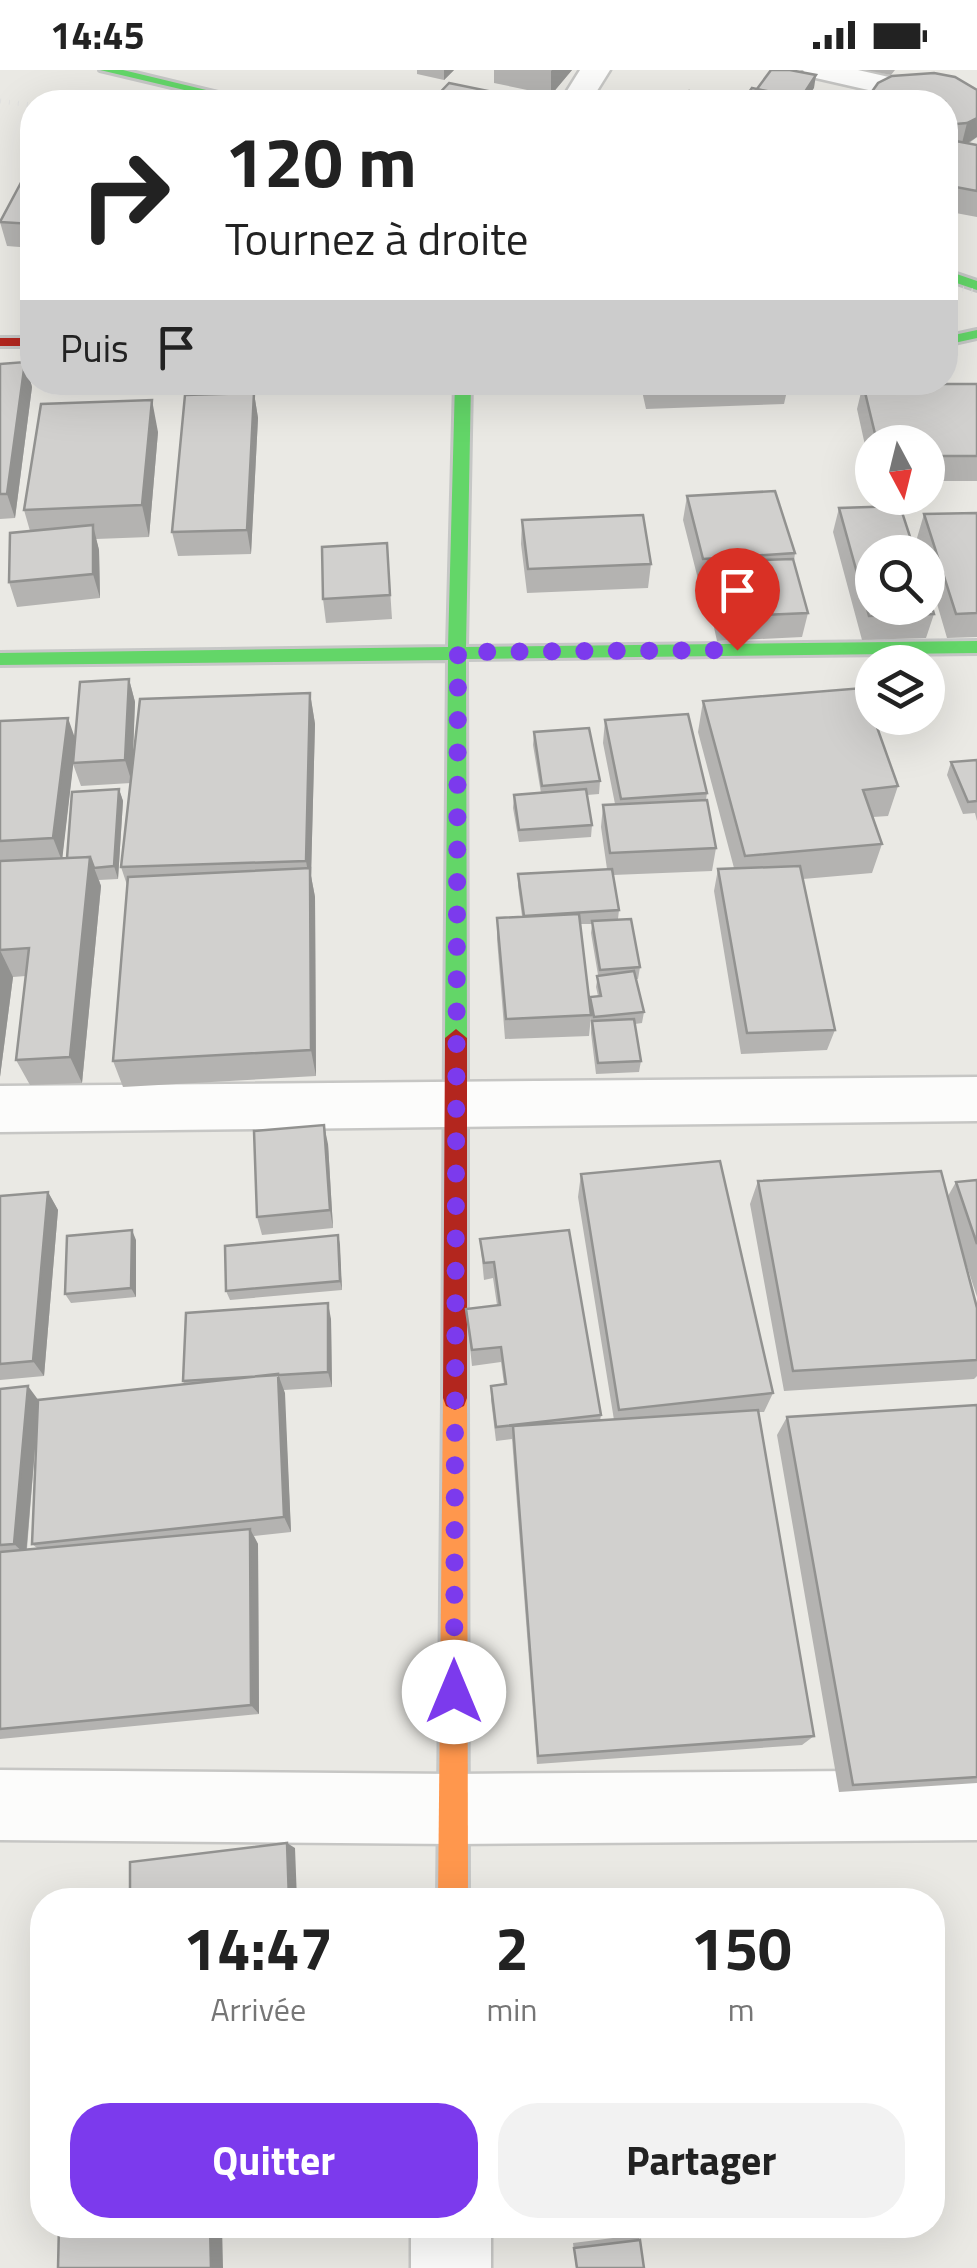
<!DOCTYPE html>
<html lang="fr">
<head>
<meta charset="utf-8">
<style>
  body { margin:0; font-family:"Titillium Web",sans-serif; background:#f2f2f2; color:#222; height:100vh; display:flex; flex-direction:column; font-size:38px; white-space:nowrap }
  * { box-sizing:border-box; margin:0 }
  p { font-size:32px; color:#767676 }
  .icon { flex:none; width:55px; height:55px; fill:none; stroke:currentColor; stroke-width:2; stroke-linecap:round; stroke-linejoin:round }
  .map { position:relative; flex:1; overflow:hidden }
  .side { position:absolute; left:30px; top:1818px; width:915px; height:350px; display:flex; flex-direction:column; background:#fff; border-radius:40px; box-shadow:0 10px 40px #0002 }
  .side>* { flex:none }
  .banner { position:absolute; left:20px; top:20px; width:938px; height:305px; border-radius:40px; box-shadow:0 10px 40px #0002; background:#fff; color:#222; overflow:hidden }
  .needle { width:65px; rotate:173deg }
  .buttons { position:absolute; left:855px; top:355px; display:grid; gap:20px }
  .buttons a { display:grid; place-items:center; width:90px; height:90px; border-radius:50%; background:#fff; box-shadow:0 10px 40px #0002; font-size:50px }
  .pin { position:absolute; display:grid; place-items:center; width:85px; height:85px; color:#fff; margin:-102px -42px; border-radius:50% 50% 50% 0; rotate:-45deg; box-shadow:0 0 10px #0007 }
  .pin .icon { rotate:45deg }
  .me { position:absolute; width:110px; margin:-55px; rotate:0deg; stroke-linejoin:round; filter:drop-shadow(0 0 8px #0008) }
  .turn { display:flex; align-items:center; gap:35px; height:210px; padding:0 40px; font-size:45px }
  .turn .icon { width:130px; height:130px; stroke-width:2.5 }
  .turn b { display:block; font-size:70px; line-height:85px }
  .then { display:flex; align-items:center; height:95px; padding:0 40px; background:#0003; gap:20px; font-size:38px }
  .eta { display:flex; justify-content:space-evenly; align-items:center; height:170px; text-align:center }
  .eta b { font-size:60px; font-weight:700; line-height:70px }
  .primary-button { display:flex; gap:20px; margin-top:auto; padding:20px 40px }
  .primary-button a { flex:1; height:115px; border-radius:40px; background:#7c3aed; color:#fff; font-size:40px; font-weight:700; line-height:115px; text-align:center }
  .primary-button a+a { background:#f2f2f2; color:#222 }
  .status { display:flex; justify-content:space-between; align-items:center; height:70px; padding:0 50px; background:#fff; direction:ltr }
  .status svg { height:28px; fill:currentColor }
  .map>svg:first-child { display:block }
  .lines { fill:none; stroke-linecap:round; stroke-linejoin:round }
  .street-casing { stroke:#c6c6c4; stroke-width:5 }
  .fast-casing { stroke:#c6c7c6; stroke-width:6 }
  .slow-casing { stroke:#c6c7c6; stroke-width:6 }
  .jam-casing { stroke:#c6c7c6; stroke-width:6 }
  .street { fill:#fcfcfb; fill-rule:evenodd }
  .fast { fill:#63d668; fill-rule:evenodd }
  .slow { fill:#ff974d; fill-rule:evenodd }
  .jam { fill:#b3261e; fill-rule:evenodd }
  .rail { stroke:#e2e2e1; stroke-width:5; stroke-dasharray:1 8; stroke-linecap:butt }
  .wall { fill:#b4b3b1; fill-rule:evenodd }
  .shaded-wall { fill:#929290 }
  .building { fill:#d1d0ce; stroke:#929290; stroke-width:2.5 }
  .route { stroke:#7c3aed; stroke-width:18; stroke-dasharray:0 32.4 }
</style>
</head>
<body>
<div class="status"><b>14:45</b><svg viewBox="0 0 49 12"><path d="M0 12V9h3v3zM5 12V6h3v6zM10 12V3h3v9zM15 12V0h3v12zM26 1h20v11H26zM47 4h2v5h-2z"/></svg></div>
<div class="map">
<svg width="977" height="2198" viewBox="0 0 977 2198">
  <rect width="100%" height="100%" fill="#eae9e4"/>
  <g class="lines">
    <g class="street-casing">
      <path id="street" d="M580,0H610L590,32H560Z
        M803,0H858L977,27V45L945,38V32H921L807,6Z
        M977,1007V1051L0,1062V1016Z
        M0,1700L454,1704L977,1700V1770L454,1774L0,1770Z
        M411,2155H491V2198H411Z"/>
    </g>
    <g class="fast-casing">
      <path id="fast" d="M100,0H123L256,32H235Z
        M945,200L977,211V220L945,209Z
        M977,260V268L945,275V267Z
        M455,312H471L466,577L977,571V583L466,589L467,968L456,977L445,968L448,590L0,595V583L448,577Z"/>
    </g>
    <g class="slow-casing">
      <path id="slow" d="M455,1316L464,1320L467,1328L468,1830H438L443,1328L446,1320Z"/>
    </g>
    <g class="jam-casing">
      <path id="jam" d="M0,268H32V276H0Z
        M456,959L467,968V1328L464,1336L455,1340L446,1336L443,1328L445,968Z"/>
    </g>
    <use href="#street" class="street"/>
    <use href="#fast" class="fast"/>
    <use href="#slow" class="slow"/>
    <use href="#jam" class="jam"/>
    <path class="rail" d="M0,31L32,35
      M945,215L977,222"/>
  </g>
  <path class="wall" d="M417,0H454L444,10L417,4Z
    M494,0H572L551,25L494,13Z
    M866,0H895L891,5Z
    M977,20V67L968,74L977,75V147L945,141V32H869L871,23Z
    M32,92V178L7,176L0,152Z
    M25,292L32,317L15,448L0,449V294Z
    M640,312H789L784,334L646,339Z
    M863,314H977V411H928V372H872V407L857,339Z
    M254,323L258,348L251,484L178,486L172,462Z
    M158,362L149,467L96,469L99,480L100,528L17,537L9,512L30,461L24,440Z
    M687,426L795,483L794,491L808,543L802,567L717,571L705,517L706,513H699L683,450Z
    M839,438L934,544L926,568L862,570L833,462Z
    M977,443V567L947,568L928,503V482H921L917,468L924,444Z
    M522,450L651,494L648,518L527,523L521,474Z
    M387,473L392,549L326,553L323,529Z
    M129,609L135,632L132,699L310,623L315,654L311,806L315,827L316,1006L123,1017L113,991L127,815L121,797L131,713L81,716L73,694L62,788H67L119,719L123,731L118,809L99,810L101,816L82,1013L30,1015L16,990L26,906L13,907L0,1007V651L75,669Z
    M703,631L898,716L888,746L873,747L882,774L872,803L803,809L835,960L827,980L741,984L714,821L718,799L734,798L698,662Z
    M605,650L707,723L706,730L716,778L712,801L613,805L619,840L618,849L640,897L638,909H636L644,942L642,953L635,954L641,991L639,1002L596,1004L591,963V947L589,966L505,969L497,869V848L522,846L518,816V804L607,799L601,757L603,735L615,734L603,673ZM580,854H592L591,863L598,905L596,917L598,926L590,927V933Z
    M534,662L600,711L599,724L587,725L592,755L591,767L519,772L513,738L514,725L541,723L533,675Z
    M977,690V751L975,743L963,744L947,705L951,692Z
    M328,1074L333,1158L262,1165L257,1147Z
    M581,1104L773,1323L764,1342H759L814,1666L802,1675L537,1694L512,1369L496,1371L491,1330V1316L504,1314L501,1292L472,1296L466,1239L497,1235L493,1208L484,1210L480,1169L601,1345L600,1351L614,1350L578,1127Z
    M977,1110V1227L963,1184L977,1238V1306L974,1309L784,1321L750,1134L758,1111L948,1126L956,1112Z
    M48,1122L58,1140L44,1306L0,1310V1126Z
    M338,1165L342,1220L230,1230L226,1221Z
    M136,1170V1227L71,1233L65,1224Z
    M331,1249L332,1317L284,1320L291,1462L254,1466L258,1474L259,1644L0,1669V1319L39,1330L184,1314L183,1311ZM37,1353L32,1474L37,1478L27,1479Z
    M977,1335V1713L839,1722L777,1365L787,1347Z
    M637,2165L640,2170L644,2198H576L573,2173Z"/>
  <path class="shaded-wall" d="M444,0H454L444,10Z
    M552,0H572L551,25V1Z
    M816,5L814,18L805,32H800Z
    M977,48V67L961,77L967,53Z
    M25,292L32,317L15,448L7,424Z
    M254,323L258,348L251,484L247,460Z
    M152,330L158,362L149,467L142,435Z
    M93,455L99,480L100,528L93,504Z
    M129,609L135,632L132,713L125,690Z
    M310,623L315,654L311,806L315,827L316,1006L311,980L310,814L306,791Z
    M68,648L76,671L62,791L53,768Z
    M119,719L123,731L118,809L114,796Z
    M90,787L101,816L82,1013L70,987Z
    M0,880L13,907L0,1007Z
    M324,1055L328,1074L333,1158L330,1140Z
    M48,1122L58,1140L44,1306L33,1291Z
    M132,1160L136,1170V1227L131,1218Z
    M338,1165L340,1175L342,1220L340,1211Z
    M328,1233L331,1249L332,1317L328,1302Z
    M278,1304L285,1323L291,1462L284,1447Z
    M28,1316L39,1331L26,1485L14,1474Z
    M250,1459L258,1474L259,1644L251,1635Z
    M287,1773L295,1778L297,1830H289Z
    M210,2155H222L223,2198H211Z"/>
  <path class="building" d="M771,0H790L816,5L801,28L757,19Z
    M934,3L955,7L977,20V48L967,53L945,55V32H873L871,23L878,13L892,6Z
    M449,13L512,26L506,32H431Z
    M752,18L805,29L802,32H742Z
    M689,21L731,29L729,32H680Z
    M945,69L977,75V121L945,115Z
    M32,92V154L0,152Z
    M25,292L7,424H0V294Z
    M648,312H696L648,314Z
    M863,314H977V386H928V372H877Z
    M254,323L247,460L172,462L185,325Z
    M152,330L142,435L24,440L41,334Z
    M775,421L795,483L703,489L687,426Z
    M900,436L915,482H872V538H928V523L934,544L869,546L839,438Z
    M977,443V543L956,544L924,444Z
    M643,445L651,494L528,499L522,450Z
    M93,455V504L9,512L10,463Z
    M387,473L390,525L323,529L322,477Z
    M793,489L808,543L721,547L709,492Z
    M129,609L125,690L73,693L80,612Z
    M863,618L898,716L863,720L882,774L745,786L703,631Z
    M310,623L306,791L121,797L140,629Z
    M688,644L707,723L621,729L605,650Z
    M68,648L53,768L0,771V651Z
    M589,658L600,711L542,716L534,662Z
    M977,690V731L968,732L951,692Z
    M119,719L114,796L94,798L90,787L67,788L72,722Z
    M586,719L592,755L519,760L514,725Z
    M707,730L716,778L610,783L603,735Z
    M90,787L70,987L16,990L29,878L0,880V791Z
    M800,796L835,960L747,963L718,799Z
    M310,798L311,980L113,991L128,807Z
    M612,799L619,840L524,846L518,804Z
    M579,844L591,945L506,949L497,848Z
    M631,849L640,897L600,900L592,851Z
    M634,901L644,942L594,947L590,927L601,926L597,906Z
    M634,949L641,991L598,993L592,951Z
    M324,1055L330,1140L257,1147L254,1061Z
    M720,1091L773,1323L619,1340L581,1104Z
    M941,1101L977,1238V1290L793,1301L758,1111Z
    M977,1110V1174L956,1112Z
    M48,1122L33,1291L0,1294V1126Z
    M132,1160L131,1218L65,1224L67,1166Z
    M569,1160L601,1345L496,1357L491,1316L506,1314L501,1277L472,1280L466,1239L500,1235L494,1192L484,1193L480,1169Z
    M338,1165L340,1211L226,1221L225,1176Z
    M328,1233V1302L183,1311L186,1243Z
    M278,1304L284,1447L32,1474L38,1330Z
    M28,1316L14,1474L0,1475V1319Z
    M977,1335V1707L853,1715L787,1347Z
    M758,1340L814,1666L538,1686L513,1356Z
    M250,1459L251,1635L0,1659V1482Z
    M287,1773L289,1830H130V1792Z
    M59,2155H210L211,2198H58Z
    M640,2170L644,2198H577L574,2178Z"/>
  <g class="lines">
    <path class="route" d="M454,1622L458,582L737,580"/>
  </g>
</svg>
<div class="buttons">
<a><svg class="needle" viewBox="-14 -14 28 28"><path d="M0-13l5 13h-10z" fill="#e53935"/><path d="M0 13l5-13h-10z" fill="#767676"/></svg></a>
<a><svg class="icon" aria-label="search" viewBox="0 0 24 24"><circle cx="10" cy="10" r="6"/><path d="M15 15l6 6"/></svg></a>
<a><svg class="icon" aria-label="layers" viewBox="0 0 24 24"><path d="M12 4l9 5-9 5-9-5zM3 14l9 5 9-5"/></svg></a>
</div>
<div class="pin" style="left:737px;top:580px;background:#d93025"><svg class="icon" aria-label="arrive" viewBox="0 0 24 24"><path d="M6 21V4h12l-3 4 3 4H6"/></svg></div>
<svg class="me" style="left:454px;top:1622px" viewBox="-20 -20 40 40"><circle r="19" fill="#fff"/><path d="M0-13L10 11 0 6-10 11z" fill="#7c3aed"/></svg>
<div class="banner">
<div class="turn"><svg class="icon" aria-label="right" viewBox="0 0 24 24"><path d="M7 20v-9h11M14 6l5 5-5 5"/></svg><div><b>120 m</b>Tournez à droite</div></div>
<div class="then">Puis<svg class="icon" aria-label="arrive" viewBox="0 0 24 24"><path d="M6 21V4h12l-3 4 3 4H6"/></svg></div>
</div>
<section class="side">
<div class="eta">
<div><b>14:47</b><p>Arrivée</p></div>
<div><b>2</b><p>min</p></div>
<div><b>150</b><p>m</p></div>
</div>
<div class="primary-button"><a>Quitter</a><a>Partager</a></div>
</section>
</div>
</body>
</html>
